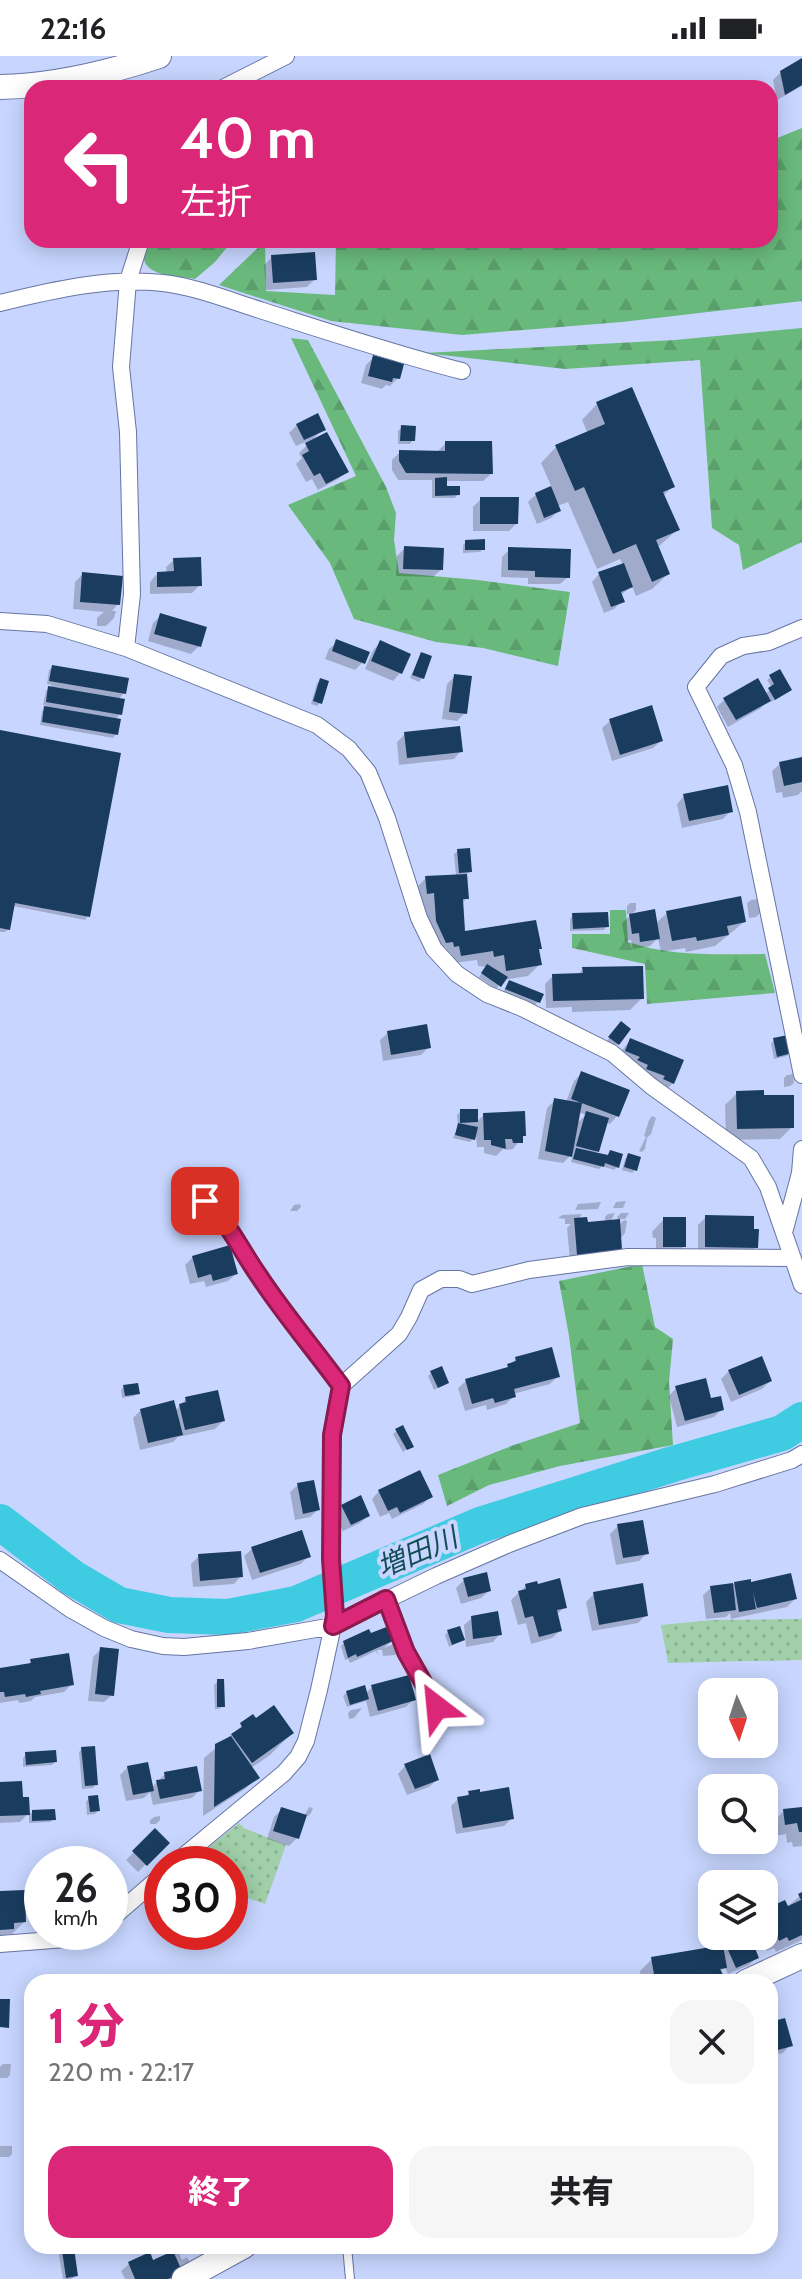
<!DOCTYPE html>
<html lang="ja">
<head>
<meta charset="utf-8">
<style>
  body { margin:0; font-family:Cabin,"Noto Sans JP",sans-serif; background:#f6f6f6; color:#202124; height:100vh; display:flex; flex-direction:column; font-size:30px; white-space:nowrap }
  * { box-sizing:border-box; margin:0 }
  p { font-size:26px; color:#757577 }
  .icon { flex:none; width:44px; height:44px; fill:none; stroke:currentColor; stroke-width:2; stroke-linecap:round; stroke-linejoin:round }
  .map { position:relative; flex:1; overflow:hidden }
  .panel { position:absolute; left:24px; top:1918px; width:754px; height:280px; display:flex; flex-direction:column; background:#fff; border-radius:24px; box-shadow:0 4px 20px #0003 }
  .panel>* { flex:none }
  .hud { position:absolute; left:24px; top:24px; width:754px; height:168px; border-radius:24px; box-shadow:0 4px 20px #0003; background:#db2777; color:#fff; overflow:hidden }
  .needle { width:52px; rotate:177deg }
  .buttons { position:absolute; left:698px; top:1622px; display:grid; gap:16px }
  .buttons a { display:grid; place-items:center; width:80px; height:80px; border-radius:16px; background:#fff; box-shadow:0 4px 20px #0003; font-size:40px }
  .speed { position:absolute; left:24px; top:1790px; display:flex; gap:16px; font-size:40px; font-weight:700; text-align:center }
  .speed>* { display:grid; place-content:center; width:104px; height:104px; border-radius:50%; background:#fff; box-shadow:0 4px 20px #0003; line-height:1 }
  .speed small { font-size:20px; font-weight:400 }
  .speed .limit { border:12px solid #d22; background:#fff; color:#111 }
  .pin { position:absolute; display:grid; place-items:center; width:68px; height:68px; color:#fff; margin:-34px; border-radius:16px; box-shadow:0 4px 12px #0006 }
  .me { position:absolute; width:88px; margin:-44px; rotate:331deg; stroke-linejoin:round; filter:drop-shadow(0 0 6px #0008) }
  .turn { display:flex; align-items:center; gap:28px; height:168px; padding:0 24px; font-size:36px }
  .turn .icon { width:104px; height:104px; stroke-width:2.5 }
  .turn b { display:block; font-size:56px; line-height:68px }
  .round { display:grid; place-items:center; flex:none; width:84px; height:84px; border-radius:24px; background:#f6f6f6 }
  .overview { display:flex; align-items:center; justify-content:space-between; height:136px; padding:0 24px }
  h1 { font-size:48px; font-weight:800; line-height:60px; color:#db2777 }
  .primary-button { display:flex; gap:16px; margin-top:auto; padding:16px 24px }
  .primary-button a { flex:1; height:92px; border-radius:24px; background:#db2777; color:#fff; font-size:32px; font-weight:800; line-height:92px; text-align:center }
  .primary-button a+a { background:#f6f6f6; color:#202124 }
  .status { display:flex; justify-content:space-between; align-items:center; height:56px; padding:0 40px; background:#fff; direction:ltr }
  .status svg { height:22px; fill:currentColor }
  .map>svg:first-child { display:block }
  .green { fill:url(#green-dots) }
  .forest { fill:url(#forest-firs) }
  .shadow { fill:#0003; fill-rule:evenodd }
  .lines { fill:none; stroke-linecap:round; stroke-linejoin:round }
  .river { stroke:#3fcbe1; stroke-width:36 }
  .building { fill:#1a3d5f }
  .lane-casing { stroke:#6675a2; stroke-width:10 }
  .street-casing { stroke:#6675a2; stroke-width:18 }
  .secondary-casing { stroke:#6675a2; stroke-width:26 }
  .lane { stroke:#fff; stroke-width:8 }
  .street { stroke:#fff; stroke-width:16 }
  .secondary { stroke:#fff; stroke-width:24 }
  .route-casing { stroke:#8e194d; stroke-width:20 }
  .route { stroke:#db2777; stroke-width:14 }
  .labels { text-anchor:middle; stroke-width:8; stroke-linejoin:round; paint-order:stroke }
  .water-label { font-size:28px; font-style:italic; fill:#124d56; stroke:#c8d6ff }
</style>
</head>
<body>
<div class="status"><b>22:16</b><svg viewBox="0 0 49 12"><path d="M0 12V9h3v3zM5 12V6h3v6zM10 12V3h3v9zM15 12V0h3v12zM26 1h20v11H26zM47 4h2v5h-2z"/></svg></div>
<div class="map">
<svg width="802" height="2223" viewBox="0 0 802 2223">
  <defs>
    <pattern id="green-dots" width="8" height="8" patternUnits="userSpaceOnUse" patternTransform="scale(2)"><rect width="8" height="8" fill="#a0cfa9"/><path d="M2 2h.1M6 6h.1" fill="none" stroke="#89b191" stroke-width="1.8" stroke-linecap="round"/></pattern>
    <pattern id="forest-firs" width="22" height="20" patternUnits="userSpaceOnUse" patternTransform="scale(2)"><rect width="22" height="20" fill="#69b97c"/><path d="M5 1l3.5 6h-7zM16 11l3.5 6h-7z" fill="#5a9e6b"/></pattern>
  </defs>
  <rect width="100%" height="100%" fill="#c8d6ff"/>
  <path class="green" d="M802,1563V1604L668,1607L661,1569L712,1564Z
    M239,1767L244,1772L286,1789L265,1848L230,1836V1808H188Z"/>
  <path class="forest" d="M802,72V245L622,266L462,279L331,265L219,229L265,185L266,235L335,239L336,184H770V85Z
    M148,184H233L215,206L195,223C180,220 147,221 144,203C143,197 146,189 148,184Z
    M802,272V486L743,514L739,489L712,472L700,304L565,313L424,297L675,284Z
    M291,282L308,284L386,431L396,457L394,484L399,517L478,524L570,536L558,610L483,592L436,586L354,563L330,507L288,449L356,420Z
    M610,854H626L628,886C672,901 719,898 765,898L775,937L647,948L645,908L572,892V878H610Z
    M642,1208L655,1271L673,1283L669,1326L673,1389L560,1410L489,1429L447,1450L438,1419L511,1390L580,1367L569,1280L559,1225Z"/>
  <path class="shadow" d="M802,4V30L777,44L773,24L781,16Z
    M435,24L439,32H417L418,31Z
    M272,201L315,223L307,231L266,234L264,209Z
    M374,301L398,322L390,330L386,329L382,333L361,327L366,309Z
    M597,348L672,431L663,440L677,474L657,492L668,518L652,533L636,540L632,530L620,540L622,545L614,553L604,557L592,526L599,518L623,509L620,503L597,513L568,446L557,450L559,454L551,462L537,468L528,446L536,438L552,432L541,407L556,391L588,378L582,364Z
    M297,369L323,373L310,386L346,416L338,423L318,434L312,423L306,426L296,408L302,402L299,397L313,383L296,390L289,377Z
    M402,371L413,384L410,388H398V375Z
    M446,387L491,418L483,425H445V432L458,438L455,442H432V424H398L392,414V404L400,396L438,395Z
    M481,443L516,468L509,475H473V451Z
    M466,486L483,493L480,496L463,497V489Z
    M405,492L441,514L433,521L396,520L397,500Z
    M509,494L568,521L560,528H528V522L501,521L502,501Z
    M174,504L200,529L192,537L150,538V526L157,518L167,517L166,511Z
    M83,518L118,548L112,555H116L114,562L106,570H97V562L104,556L73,553L75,526Z
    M161,559L199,590L191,598L148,585L153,567Z
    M337,586L363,606L355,614L325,603L329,593Z
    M381,586L400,617L393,625L365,613L373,594Z
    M421,598L422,622L419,626L410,622Z
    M53,611L124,637L118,644L120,658L115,664L116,678L113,682L40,669L42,655L47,650L43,649L46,635L52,629L47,628L49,614Z
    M455,620L465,657L457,665L442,663L447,628Z
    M771,621L786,637L771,646L769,643L761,652L728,671L717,651L725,643L765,638L772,632L767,624Z
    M321,624L320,647L317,650L311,648L317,627Z
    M610,665L661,685L653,692L612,705L602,672Z
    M0,676L88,860L85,864L13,850L9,873L5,876H0Z
    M405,678L461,695L454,703L399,709L397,686Z
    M802,703V735L798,739L783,742L782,736L776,737L772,715L780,708Z
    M684,740L731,755L723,763L682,772L677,748Z
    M458,795L470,815L466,819L467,842L461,848L463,877L537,894L540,908L528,920L503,924L496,933L479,921L486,911L478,910L477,904L454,907L451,897L447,898L446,891L439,898L425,877L423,848L415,849L414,834L426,822L456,820L454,798Z
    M757,843L760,857L756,861L749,862L747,847L751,844Z
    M630,847H636V854L631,859L655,868L667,857L744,866L715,890L686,896L685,892L661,896L658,882L650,890L633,893L631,884L625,885L622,867L632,858H627V850Z
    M573,859L607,870L604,874L570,875V863Z
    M583,913L642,942L630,954L572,956V951L546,952L545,928L553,920H577Z
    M509,926L538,946L535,949L503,936Z
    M618,971V988L614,991L607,985Z
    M388,977L429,991L421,999L383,1005L380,984Z
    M774,984L790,997L787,1000L774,1003L771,988Z
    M630,985L673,1027L665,1035L619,1003L623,993Z
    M582,1017L617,1060L610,1068L605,1066L597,1095L594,1098L607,1099L610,1096L617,1111L614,1114L602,1110L599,1113L571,1106L573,1097L563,1107L538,1103L547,1052L555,1044L566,1046L574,1025ZM578,1056L586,1059L576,1068Z
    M793,1018L794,1027L790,1030L784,1031V1022L787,1019Z
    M737,1037L762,1041L792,1071L780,1083L726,1084L725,1049Z
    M461,1055H476V1066L484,1059L524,1079L513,1093L506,1094V1090L496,1100L484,1097V1091H477L476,1080L470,1086L453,1082L458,1070L457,1059Z
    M652,1060L656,1062L651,1078L647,1082L645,1093L642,1096L639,1095L646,1081L644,1080L649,1064Z
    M628,1099L635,1114L632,1117L622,1114L625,1103Z
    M626,1145L623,1152H613L616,1146Z
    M601,1146L598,1153L575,1154L578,1148Z
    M300,1148L301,1151L297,1155H290L294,1149Z
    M615,1157L610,1166L618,1165L617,1161L621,1157H629L625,1163H618V1170L624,1164L627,1165L625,1177L622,1181L619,1180L620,1194L570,1205L567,1172L571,1168H565V1163L558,1162L562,1159L582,1158L578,1164L586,1168L605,1166V1161L608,1158Z
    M706,1161L756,1191L748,1199L698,1198V1169Z
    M664,1163L684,1190L677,1198H656V1182H653L652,1176Z
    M193,1201L236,1218L228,1225L206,1231L204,1225L190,1228L185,1209Z
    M516,1303L558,1320L550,1328L513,1338L514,1340L506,1348L487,1354L486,1349L465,1355L458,1332L466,1325L503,1315Z
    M729,1315L770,1325L762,1333L731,1346L721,1323Z
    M432,1316L447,1327L434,1334L428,1320Z
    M124,1331L138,1337L134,1340L122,1342L121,1334Z
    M676,1332L710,1345L722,1353L714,1361L677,1371L669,1340Z
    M186,1343L223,1365L215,1373L178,1381L173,1386L140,1394L133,1362L141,1354L175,1355Z
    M397,1375L411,1390L403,1396L393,1378Z
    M298,1429L318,1454L310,1461L295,1464L290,1436Z
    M379,1435L431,1440L423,1448L392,1463L389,1457L380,1461L372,1443Z
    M342,1450L368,1460L360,1467L343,1475L334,1458Z
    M618,1470L647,1497L639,1505L616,1509L610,1478Z
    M252,1493L309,1500L301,1508L252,1524L244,1500Z
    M199,1500L241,1520L234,1528L193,1531L191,1508Z
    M464,1524L489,1535L481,1542L461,1548L456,1532Z
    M749,1525L750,1528L795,1543L787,1551L731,1563L730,1557L726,1561L706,1563L703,1539L711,1532Z
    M526,1530L565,1551L556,1559L560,1575L552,1582L531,1588L526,1567L518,1569L511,1544Z
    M594,1538L646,1559L638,1567L592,1575L586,1546Z
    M472,1562L500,1578L493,1586L466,1591L464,1569Z
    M448,1576L463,1584L449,1591L445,1579Z
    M370,1580L393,1584L384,1592L394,1588L398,1596L395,1599L383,1600L382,1594H377L379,1600L376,1595L350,1607L348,1603L345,1604L341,1590L344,1587Z
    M101,1593L112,1639L104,1646L88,1645L93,1601Z
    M31,1605L72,1628L64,1636L35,1641L31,1645L19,1647L18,1644L0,1647V1614L27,1610Z
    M218,1625L223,1650L219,1653H215L214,1629Z
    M372,1631L414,1643L406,1651L370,1661L366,1645L347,1651L343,1640L347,1636L366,1637Z
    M362,1652L354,1662L349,1663L348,1657L351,1654Z
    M252,1661L292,1677L270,1699L251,1712L257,1722L245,1733L203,1760L204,1702Z
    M82,1693L96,1728L93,1732L82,1733L79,1696Z
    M26,1698L55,1706L52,1709L23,1711V1702Z
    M405,1710L437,1724L429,1731L407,1739L398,1718Z
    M128,1711L151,1732L165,1718L200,1734L192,1742L153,1749L150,1736L144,1742L126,1745L120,1719Z
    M0,1728L21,1743L28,1758L20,1766L0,1767Z
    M469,1737L512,1762L504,1770L456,1778L451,1750L458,1743L465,1742Z
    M89,1742L98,1754L95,1758L87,1759L86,1746Z
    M309,1751L313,1752L311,1757L308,1760L305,1759L297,1782L289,1790L267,1783L274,1761L282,1753L304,1760Z
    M802,1753V1790L793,1791L792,1786L787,1787L786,1778L774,1780L772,1767L784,1755Z
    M32,1756L54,1763L50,1766L29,1767V1759Z
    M160,1760V1764L156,1768H150V1764L154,1761Z
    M155,1775L168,1787L138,1816L126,1804Z
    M0,1837L24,1866L12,1878H7L0,1884Z
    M802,1838V1884L776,1896L774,1892L767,1895L760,1880H764V1857L784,1846L787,1851Z
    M747,1880L757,1901L749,1909L728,1918L725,1911L720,1916L725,1926H642L640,1915L652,1903L724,1891Z
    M770,1968L790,1989L783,1997L770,2000Z
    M3,2008H11L10,2019L7,2022H0V2011Z
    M0,2090H12V2098L9,2101H0Z
    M147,2190H197L190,2197H179L182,2204L187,2201L191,2209L174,2223H125L121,2215L129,2208L147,2200ZM172,2197L152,2206L148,2198Z
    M63,2196L76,2219L72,2223H63L59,2199Z"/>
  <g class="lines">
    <path class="river" d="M0,1466L73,1522L119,1549L169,1559L228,1561L296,1548L480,1469L673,1408L782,1377L802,1364"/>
  </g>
  <path class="building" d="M802,2V29L785,39L780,15Z
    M315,196L317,224L273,227L271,199Z
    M373,299L404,308L400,323L393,322L392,326L368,320Z
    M632,331L675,431L663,436L680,474L656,484L670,518L652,526L636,488L613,498L584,431L575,435L555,389L605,368L596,346Z
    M318,357L326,374L304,384L296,368Z
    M401,369L416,370L415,385H400Z
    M327,376L349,416L326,428L320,417L314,420L302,399L309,395L305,387Z
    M445,385H492L493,418L406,417L399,405V394L445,395Z
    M447,421V430H460V439L435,440V422Z
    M551,430L561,455L544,462L535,437Z
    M480,441H519L518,468H480Z
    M485,483V494H465V484Z
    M404,490L444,492L443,514L403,513Z
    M508,491L571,493L570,522L535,521V515L508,514Z
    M201,501L202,530L157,531V516L174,515L173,502Z
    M624,507L633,531L621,536L625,546L611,551L598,516Z
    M82,516L123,520L120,549L80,546Z
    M160,557L207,571L201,591L154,578Z
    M336,583L370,596L365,608L332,595Z
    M380,584L411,598L402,618L371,605Z
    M421,596L432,600L424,623L412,619Z
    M52,609L129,622L126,638L49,625Z
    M780,613L792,634L775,644L768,632L774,628L769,619Z
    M454,618L472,620L467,658L449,656Z
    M320,622L329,625L322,648L313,645Z
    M758,622L771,645L736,664L723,642Z
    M48,630L125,643L122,659L46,646Z
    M652,649L663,685L620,699L609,663Z
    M44,650L121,663L118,679L42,666Z
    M460,670L463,696L407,702L404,676Z
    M0,674L121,697L90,861L15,847L10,874L0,872Z
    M802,701V726L784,730L779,706Z
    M728,729L733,756L689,765L683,738Z
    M470,792L472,816L459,817L457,793Z
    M467,818L469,843H463L465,875L536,864L542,893H539L542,909L506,915L504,899L494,901L493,895L461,900L459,890L454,891L453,886L446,887L436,865L434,837L427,838L425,820Z
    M741,840L746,866L727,870L729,879L697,885L696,881L672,885L666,855Z
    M655,853L660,883L640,886L639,877L632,878L629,858Z
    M608,856L609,871L573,873L572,857Z
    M487,908L508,921L501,931L481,917Z
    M643,910L644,943L553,945L552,918L583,917L582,911Z
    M509,924L544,938L540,947L505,933Z
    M621,965L631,973L619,989L608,981Z
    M427,968L431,992L391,999L387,975Z
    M788,979L792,997L777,1001L773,982Z
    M630,982L684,1004L674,1028L663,1023L665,1020L646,1013L648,1009L637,1004L640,1001L625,995Z
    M581,1015L630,1034L619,1061L571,1043Z
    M764,1034V1039H794V1072L737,1073L736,1035Z
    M554,1042L582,1047L572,1101L545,1095Z
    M460,1053H478V1066L460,1067Z
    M525,1055L526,1080H523V1087H513L512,1083H505L506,1093L491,1089V1084H484L483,1057Z
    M586,1055L609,1062L599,1096L576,1090Z
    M458,1067L478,1071L475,1084L455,1079Z
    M576,1092L608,1099L610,1094L623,1098L619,1112L605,1107L604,1111L573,1103Z
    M628,1097L641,1101L637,1115L624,1111Z
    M705,1159L754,1160V1173H759L758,1192L705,1191Z
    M587,1161L588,1166L620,1163L622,1194L577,1199L574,1162Z
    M663,1161H686V1191H663Z
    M230,1189L238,1218L213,1225L211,1218L198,1222L192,1200Z
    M552,1291L560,1321L514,1333L516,1341L495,1347L493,1342L472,1348L465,1323L508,1311L507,1308L516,1305L515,1301Z
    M762,1300L772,1325L739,1339L728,1314Z
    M442,1310L449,1327L438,1332L430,1315Z
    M706,1322L711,1342L721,1340L724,1354L685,1365L675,1330Z
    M138,1327L140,1338L125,1340L123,1329Z
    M218,1334L225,1365L185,1374L179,1348L186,1346L185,1341Z
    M174,1344L183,1379L148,1387L140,1353Z
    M403,1369L414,1391L407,1394L395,1373Z
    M420,1414L433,1441L400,1457L397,1451L388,1455L378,1434Z
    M314,1424L320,1454L303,1458L297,1427Z
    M361,1439L370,1460L351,1469L341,1449Z
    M643,1464L649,1498L623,1502L617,1468Z
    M302,1474L311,1501L260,1517L251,1491Z
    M241,1495L243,1521L200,1525L198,1498Z
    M487,1516L491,1535L468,1541L463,1522Z
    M791,1517L797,1543L757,1552L753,1536L756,1553L739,1556L734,1526L751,1523V1526Z
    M560,1522L567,1552L557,1554L562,1575L539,1581L533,1560L525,1562L518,1535L526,1533L525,1528L537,1525L538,1528Z
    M643,1527L648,1560L599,1569L593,1536Z
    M733,1527L736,1554L714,1557L710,1530Z
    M498,1555L502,1579L473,1583L471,1560Z
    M389,1570L395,1584L357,1601L356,1598L348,1602L343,1585L369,1573L371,1577Z
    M460,1570L465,1584L452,1589L447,1574Z
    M100,1591L119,1593L114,1640L95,1638Z
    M69,1597L74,1629L40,1635L41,1638L26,1641L25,1638L5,1641L4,1636H0V1612L31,1607L30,1603Z
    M409,1619L416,1644L378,1655L371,1629Z
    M217,1623H224L225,1651H217Z
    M365,1629L369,1643L350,1649L346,1635Z
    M274,1649L294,1677L252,1707L231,1678L242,1671L240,1667L253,1658L256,1662Z
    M231,1680L260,1722L214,1751L215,1688Z
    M95,1690L98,1729L85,1730L81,1691Z
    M56,1694L57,1706L26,1709L25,1696Z
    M430,1698L439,1724L415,1733L404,1708Z
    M148,1706L154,1735L133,1739L127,1710Z
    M197,1710L202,1735L160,1743L156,1724L165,1723L164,1716Z
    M22,1725L23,1741H29L30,1759L0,1760V1726Z
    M509,1731L514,1763L463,1772L457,1741L469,1739L468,1735L480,1733V1736Z
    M98,1739L100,1755L90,1756L88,1740Z
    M281,1751L307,1759L299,1783L273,1775Z
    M802,1751V1776H799L797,1767L785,1769L783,1753Z
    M55,1753L56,1764L32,1765V1754Z
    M155,1772L170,1787L147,1810L132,1795Z
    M25,1834L26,1866L14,1867V1873L0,1874V1835Z
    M802,1836V1879L789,1885L787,1881L779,1885L765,1853L785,1844L788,1850L801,1844L798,1838Z
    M742,1880H750L759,1902L736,1912L725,1887Z
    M723,1889L727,1912L720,1913L727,1926H692L691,1918L655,1924L651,1901Z
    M0,1943H10L9,1972L0,1971Z
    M785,1962L793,1990L770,1996V1966Z
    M74,2192L78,2220L66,2222L62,2194Z
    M173,2195L183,2217L168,2223H135L128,2206L150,2196L153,2204Z"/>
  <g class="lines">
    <g class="lane-casing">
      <path id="lane" d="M347,2190L350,2223"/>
    </g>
    <g class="street-casing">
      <path id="street" d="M223,32L286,0
        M0,247C53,234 108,221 163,227C197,231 231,245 263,255C329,276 395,298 462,315
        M0,565L47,568L126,592L317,669L349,693L368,716L387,762L419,862L434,893L457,918L487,938L522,952L612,997L651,1030L751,1102L768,1131L802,1229
        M802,572L769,586L743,590L721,600L696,631L734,709L748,756L802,1019
        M126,592L132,538L128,376L121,311L128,225L141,184
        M205,1145C229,1167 241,1194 259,1220C284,1259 314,1292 341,1330
        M785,1173L800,1117L802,1093
        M0,1504L70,1553L104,1572L131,1583L163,1590L184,1591L248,1585L333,1570L436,1520L509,1488L582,1460L715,1428L792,1404L802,1398
        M386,1543L406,1596L437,1651
        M174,1808L284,1717L298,1701L306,1685L319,1634L335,1560L331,1503L332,1379L341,1330L399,1278L409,1261L421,1234L441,1223H459L472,1228L529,1214L628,1201L793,1202
        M110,1864L162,1819
        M0,1888L66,1883L86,1876"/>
    </g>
    <g class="secondary-casing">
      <path id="secondary" d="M0,31C53,30 108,17 159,0
        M746,1926L802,1900
        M184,2223L244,2190"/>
    </g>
    <use href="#lane" class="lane"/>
    <use href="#street" class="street"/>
    <use href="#secondary" class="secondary"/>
  </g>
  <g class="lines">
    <g class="route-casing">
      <path id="route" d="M205,1145C230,1168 240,1193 259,1220C284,1258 314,1293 341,1330L332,1379L331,1503L335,1560L333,1570L386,1543L406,1596L437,1651"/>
    </g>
    <use href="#route" class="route"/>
  </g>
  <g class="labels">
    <g class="water-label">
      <text transform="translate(417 1496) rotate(-23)" y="10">増田川</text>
    </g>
  </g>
</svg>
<div class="buttons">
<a><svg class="needle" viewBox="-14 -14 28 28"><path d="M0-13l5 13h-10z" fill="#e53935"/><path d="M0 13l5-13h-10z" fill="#757577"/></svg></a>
<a><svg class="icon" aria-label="search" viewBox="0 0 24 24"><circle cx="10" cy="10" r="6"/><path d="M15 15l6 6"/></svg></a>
<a><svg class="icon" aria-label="layers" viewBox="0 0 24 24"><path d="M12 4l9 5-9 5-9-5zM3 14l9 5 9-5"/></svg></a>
</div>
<div class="speed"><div>26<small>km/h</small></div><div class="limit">30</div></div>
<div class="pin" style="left:205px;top:1145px;background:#d93025"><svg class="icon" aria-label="arrive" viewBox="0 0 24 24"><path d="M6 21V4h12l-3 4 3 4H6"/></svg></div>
<svg class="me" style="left:437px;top:1651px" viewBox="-20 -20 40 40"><path d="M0-17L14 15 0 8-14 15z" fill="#db2777" stroke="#fff" stroke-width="4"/></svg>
<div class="hud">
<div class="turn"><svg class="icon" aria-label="left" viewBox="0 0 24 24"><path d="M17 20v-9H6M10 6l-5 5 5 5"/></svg><div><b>40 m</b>左折</div></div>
</div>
<section class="panel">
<div class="overview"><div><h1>1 分</h1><p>220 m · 22:17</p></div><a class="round"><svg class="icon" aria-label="close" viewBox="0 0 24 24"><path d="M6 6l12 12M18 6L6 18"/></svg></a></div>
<div class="primary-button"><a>終了</a><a>共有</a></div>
</section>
</div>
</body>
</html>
